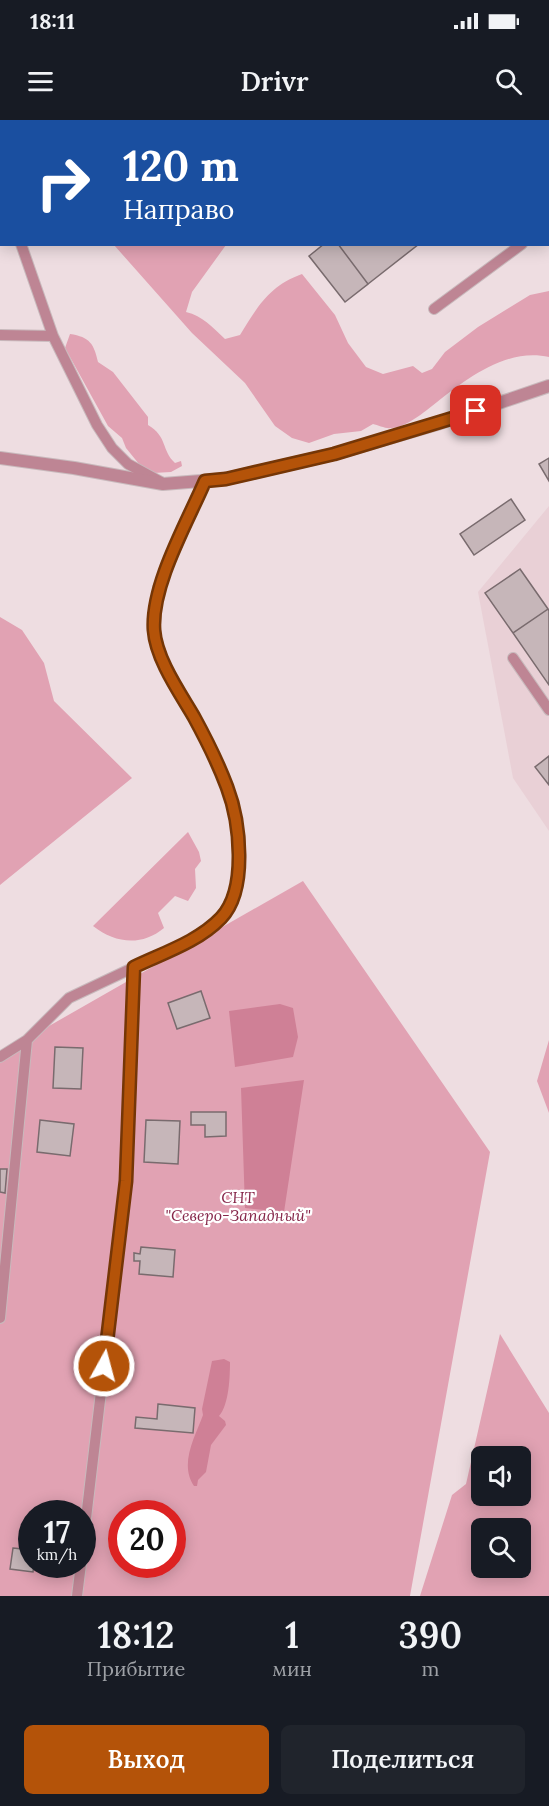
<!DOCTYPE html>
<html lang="ru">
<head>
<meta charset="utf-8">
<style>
  body { margin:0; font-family:Lora,serif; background:#20242c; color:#f1f3f6; height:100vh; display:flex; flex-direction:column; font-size:22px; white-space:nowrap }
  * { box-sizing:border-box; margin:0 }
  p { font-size:20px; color:#9ea1a6 }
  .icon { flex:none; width:33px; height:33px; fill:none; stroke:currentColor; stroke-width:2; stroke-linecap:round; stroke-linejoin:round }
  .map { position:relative; height:1476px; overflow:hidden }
  .side { display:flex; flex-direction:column; background:#171b24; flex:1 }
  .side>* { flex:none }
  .banner { position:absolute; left:0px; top:0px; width:549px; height:126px; box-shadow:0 3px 15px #0003; background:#1a4fa0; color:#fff; overflow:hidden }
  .buttons { position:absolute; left:471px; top:1326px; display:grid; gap:12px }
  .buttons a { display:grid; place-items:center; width:60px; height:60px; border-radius:9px; background:#171b24; box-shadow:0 3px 15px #0003; font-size:30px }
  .speed { position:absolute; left:18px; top:1380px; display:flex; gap:12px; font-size:30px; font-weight:700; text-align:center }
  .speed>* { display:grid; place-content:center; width:78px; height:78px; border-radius:50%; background:#171b24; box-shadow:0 3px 15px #0003; line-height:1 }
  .speed small { font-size:15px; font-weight:400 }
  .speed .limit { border:9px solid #d22; background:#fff; color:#111 }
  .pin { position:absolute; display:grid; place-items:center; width:51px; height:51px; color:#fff; margin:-26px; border-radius:12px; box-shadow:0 3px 9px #0006 }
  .me { position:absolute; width:66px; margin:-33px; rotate:7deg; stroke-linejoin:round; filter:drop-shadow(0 0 4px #0008) }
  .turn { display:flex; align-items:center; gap:21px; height:126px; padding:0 24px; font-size:27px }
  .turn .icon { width:78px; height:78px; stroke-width:2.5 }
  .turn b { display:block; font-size:42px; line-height:51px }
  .eta { display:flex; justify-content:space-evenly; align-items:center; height:102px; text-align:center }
  .eta b { font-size:36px; font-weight:600; line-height:42px }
  .primary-button { display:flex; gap:12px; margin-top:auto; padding:12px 24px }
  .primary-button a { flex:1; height:69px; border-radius:9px; background:#b45309; color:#fff; font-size:24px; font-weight:600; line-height:69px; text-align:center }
  .primary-button a+a { background:#20242c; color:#f1f3f6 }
  .status { display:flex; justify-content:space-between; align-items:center; height:42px; padding:0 30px; background:#171b24; direction:ltr }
  .status svg { height:16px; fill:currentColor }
  header { display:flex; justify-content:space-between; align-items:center; height:78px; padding:0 24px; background:#171b24; font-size:27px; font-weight:600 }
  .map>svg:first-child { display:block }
  .built { fill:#e9d0d6 }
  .green { fill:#e1a2b3; fill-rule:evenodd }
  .water { fill:#cf8096 }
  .building { fill:#c6b6b9; stroke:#796b6e; stroke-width:1.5 }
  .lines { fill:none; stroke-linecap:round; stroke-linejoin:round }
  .lane-casing { stroke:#c8b9bc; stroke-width:12 }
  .street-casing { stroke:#c8b9bc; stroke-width:14 }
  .lane { stroke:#be8594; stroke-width:10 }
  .street { stroke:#be8594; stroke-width:12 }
  .route-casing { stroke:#753606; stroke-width:15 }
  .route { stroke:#b45309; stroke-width:10 }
  .labels { text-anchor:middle; stroke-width:4.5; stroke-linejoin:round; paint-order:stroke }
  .park-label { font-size:16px; font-style:italic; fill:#86274a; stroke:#fff }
</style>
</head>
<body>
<div class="status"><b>18:11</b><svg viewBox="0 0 49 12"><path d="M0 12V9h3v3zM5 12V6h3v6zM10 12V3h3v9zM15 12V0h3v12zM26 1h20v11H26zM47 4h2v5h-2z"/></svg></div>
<header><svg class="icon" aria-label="menu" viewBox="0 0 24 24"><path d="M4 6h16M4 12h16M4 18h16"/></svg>Drivr<svg class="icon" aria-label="search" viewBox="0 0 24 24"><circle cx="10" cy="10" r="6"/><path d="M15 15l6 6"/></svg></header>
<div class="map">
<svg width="549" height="1476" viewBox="0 0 549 1476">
  <rect width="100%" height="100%" fill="#eedde1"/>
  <path class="built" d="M549,386V711L513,658L478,472Z"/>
  <path class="green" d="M114,125H226L192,172L186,192C203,196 212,207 225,219L240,215C258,186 269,166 302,154L335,195L348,223L366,247L383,254L413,246L422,253L432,249L445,232L478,207L530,175L549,171V237C505,227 464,261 432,286C422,294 404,308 391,308C386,309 378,305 373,304L361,311L334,314L309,323L292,318L275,306L245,263L192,213Z
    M70,214C90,217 94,224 98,242L113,252L148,297V305C168,317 161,330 175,343L181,341L182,346L171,352L153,353L139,344L126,328L122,318L108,306L65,228Z
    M0,497L22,510L44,543L54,581L132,658L0,765Z
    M188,712L199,732L201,741L195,749L196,768L188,781L175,776L158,793L164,808C141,827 115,823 93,806Z
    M303,761L490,1032L410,1476H0V934ZM32,1394H82V1444H32ZM122,1394H172V1444H122Z
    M549,920V993L537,961Z
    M500,1214L549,1293V1476H420L452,1375L466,1364ZM482,1336H520V1376H482ZM482,1408H520V1448H482Z"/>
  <path class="water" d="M280,884L293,888L298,917L293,937L235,947L229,891Z
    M304,960L284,1092L245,1088L241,968Z
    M224,1239L230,1242C230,1257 229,1285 219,1296L225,1301L226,1305L211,1325L206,1352L198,1360L197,1366H194C179,1344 195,1317 203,1295L202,1289L212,1241Z"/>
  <path class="building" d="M523,0H549V32L548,33V2H521Z
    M324,124H338L368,164L345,182L309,136Z
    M338,124H419L368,164Z
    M549,338V361L539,344Z
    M511,379L525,400L474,435L460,414Z
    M520,449L548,489L513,513L485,473Z
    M548,489L549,491V565L513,513Z
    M549,636V665L535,647Z
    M201,871L210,898L177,909L168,883Z
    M55,927L83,928L81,969L53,968Z
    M191,992H226V1016L205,1017V1005H191Z
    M40,1000L74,1004L70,1036L37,1032Z
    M146,1000L180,1001L178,1044L144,1042Z
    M0,1049H7L5,1073L0,1072Z
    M141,1127L175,1130L173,1157L139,1154L140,1141H134V1133L140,1134Z
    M158,1284L195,1288L193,1313L135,1308L136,1297L157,1299Z
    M13,1428L32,1430V1444H34L33,1452L10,1449Z"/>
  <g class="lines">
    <g class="lane-casing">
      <path id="lane" d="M292,0L294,2
        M358,2L362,0
        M422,2L423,0
        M0,62L2,66
        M548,106L549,105
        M21,124L53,216L97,305L112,328L128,344L161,362
        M434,189L522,124
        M0,215L53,216
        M513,538L549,590
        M0,937L27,920L69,878L196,818L222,797L236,770L240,721L228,669L202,611L164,546L154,511L158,468L205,361
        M0,1198L27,920
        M82,1432L126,1061L134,847
        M77,1476L81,1444"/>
    </g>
    <g class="street-casing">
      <path id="street" d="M0,338L74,348L163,364L226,359L334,334L437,304L549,266"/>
    </g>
    <use href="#lane" class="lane"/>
    <use href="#street" class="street"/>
  </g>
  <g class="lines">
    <g class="route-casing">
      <path id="route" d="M104,1246L126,1061L134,847C163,833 198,822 221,798C248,770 240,701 227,667C218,643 206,619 194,597C180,573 156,539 154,510C151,465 187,403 205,361L226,359L334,334L476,291"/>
    </g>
    <use href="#route" class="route"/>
  </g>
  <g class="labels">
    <g class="park-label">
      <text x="238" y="1083">СНТ<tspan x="238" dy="18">"Северо-Западный"</tspan></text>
    </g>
  </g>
</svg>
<div class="buttons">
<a><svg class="icon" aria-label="sound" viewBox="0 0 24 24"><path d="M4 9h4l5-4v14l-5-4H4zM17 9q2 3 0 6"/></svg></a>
<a><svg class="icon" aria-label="search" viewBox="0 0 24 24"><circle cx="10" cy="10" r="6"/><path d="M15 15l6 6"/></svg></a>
</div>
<div class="speed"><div>17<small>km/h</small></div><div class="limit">20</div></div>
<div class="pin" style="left:476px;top:291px;background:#d93025"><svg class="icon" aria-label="arrive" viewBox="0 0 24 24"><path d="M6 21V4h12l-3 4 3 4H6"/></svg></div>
<svg class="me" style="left:104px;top:1246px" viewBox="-20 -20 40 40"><circle r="17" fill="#b45309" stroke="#fff" stroke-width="3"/><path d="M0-11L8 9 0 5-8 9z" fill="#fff"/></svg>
<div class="banner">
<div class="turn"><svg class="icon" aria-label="right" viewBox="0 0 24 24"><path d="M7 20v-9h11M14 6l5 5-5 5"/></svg><div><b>120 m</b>Направо</div></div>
</div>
</div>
<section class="side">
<div class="eta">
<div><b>18:12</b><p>Прибытие</p></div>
<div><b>1</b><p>мин</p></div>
<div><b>390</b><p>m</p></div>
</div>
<div class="primary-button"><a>Выход</a><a>Поделиться</a></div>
</section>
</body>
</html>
